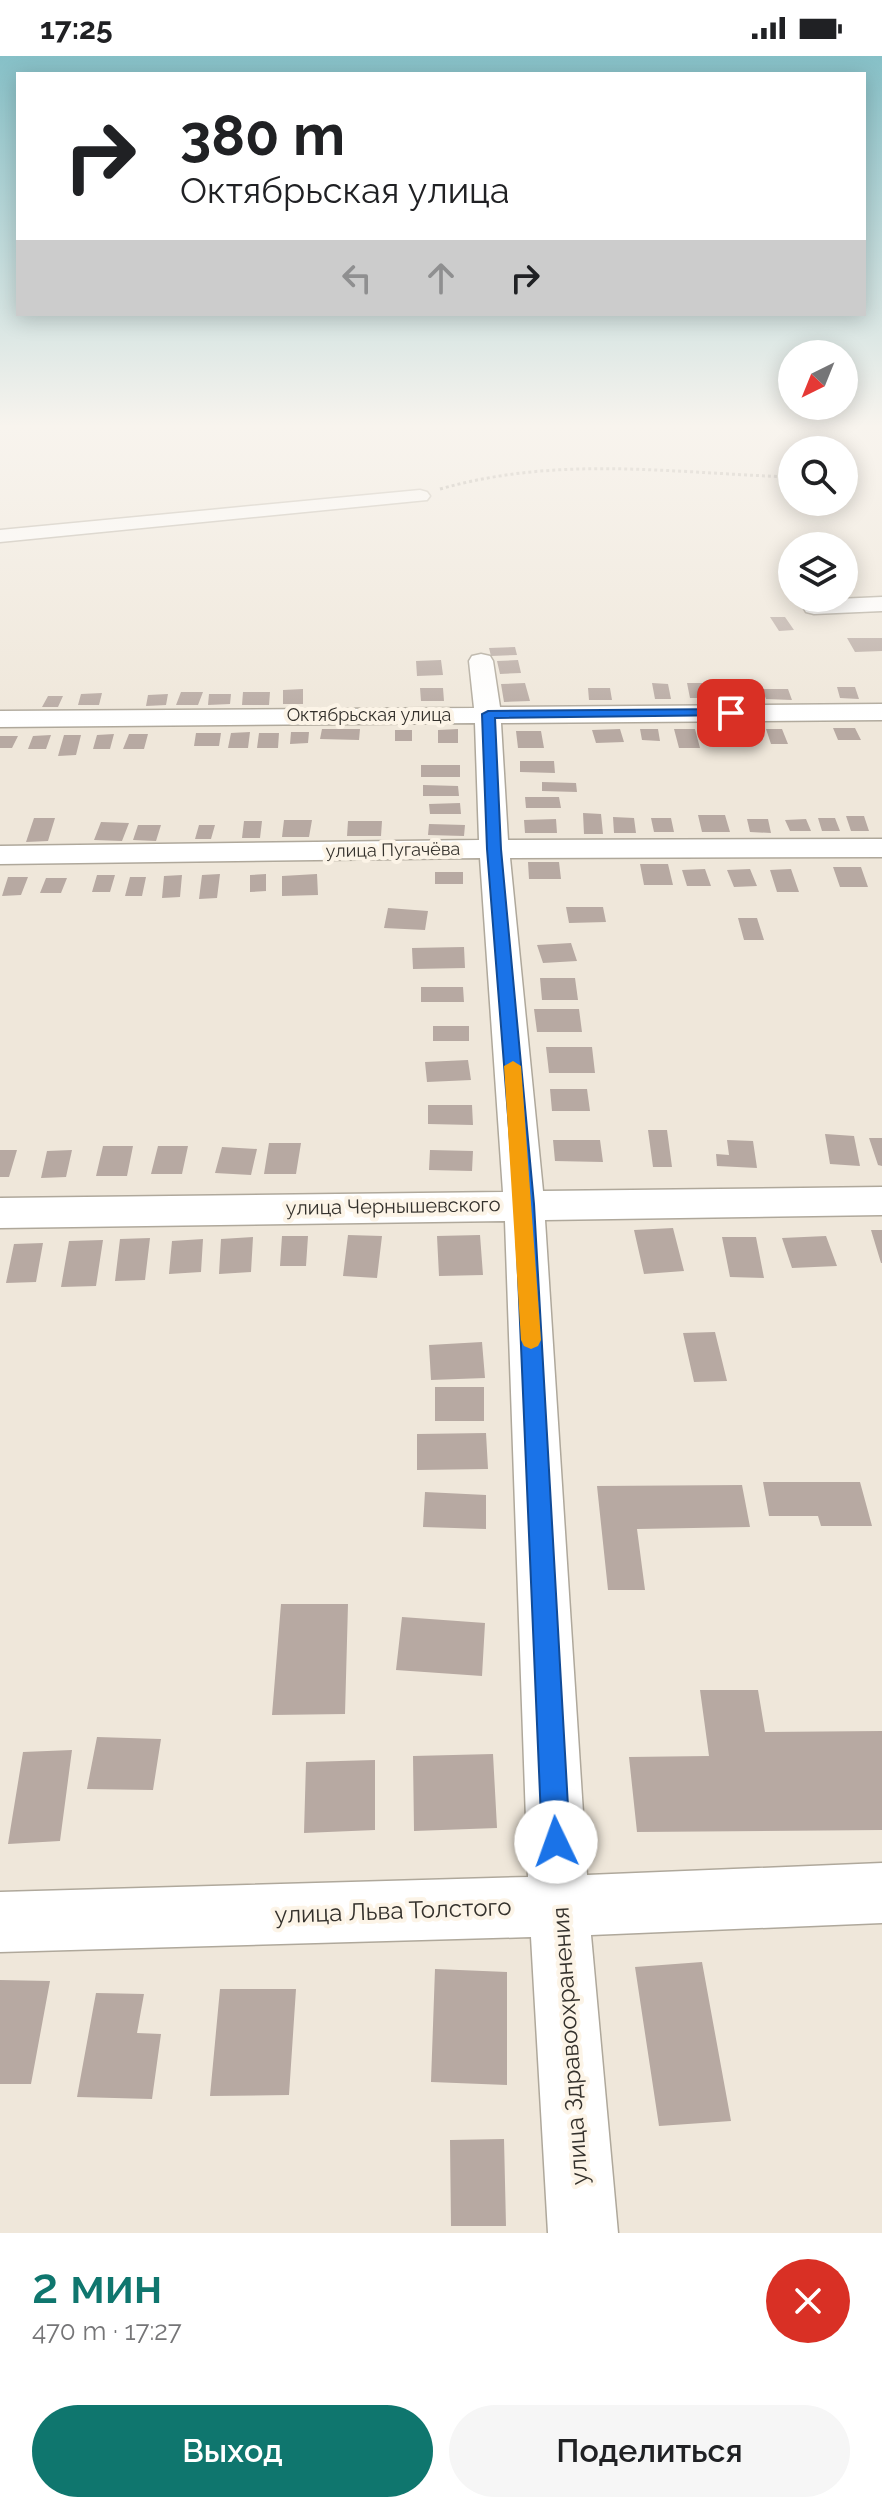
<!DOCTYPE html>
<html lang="ru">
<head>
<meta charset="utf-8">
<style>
  body { margin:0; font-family:Raleway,sans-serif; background:#f6f6f6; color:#202124; height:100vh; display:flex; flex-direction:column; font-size:30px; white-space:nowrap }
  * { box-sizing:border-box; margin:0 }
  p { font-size:26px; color:#757577 }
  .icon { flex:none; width:44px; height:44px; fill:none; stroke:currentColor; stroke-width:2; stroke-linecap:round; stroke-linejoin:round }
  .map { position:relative; height:2177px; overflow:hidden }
  .side { display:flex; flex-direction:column; background:#fff; flex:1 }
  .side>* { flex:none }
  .banner { position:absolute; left:16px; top:16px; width:850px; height:244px; border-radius:0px; box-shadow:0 4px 20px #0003; background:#fff; color:#202124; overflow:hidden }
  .needle { width:52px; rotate:223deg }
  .buttons { position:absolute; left:778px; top:284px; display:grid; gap:16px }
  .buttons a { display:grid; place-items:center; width:80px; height:80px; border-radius:50%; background:#fff; box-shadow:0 4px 20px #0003; font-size:40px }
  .pin { position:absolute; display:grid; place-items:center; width:68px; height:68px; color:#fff; margin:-34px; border-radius:16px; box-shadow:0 4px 12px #0006 }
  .me { position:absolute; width:88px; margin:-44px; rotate:357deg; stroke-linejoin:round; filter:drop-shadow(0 0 6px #0008) }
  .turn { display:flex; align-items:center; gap:28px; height:168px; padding:0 32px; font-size:36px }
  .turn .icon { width:104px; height:104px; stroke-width:2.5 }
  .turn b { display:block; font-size:56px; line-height:68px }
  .lanes { display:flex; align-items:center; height:76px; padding:0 32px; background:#0003; justify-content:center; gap:40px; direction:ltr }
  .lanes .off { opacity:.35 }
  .round { display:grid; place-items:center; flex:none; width:84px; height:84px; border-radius:42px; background:#f6f6f6 }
  .head { display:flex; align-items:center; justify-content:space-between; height:136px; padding:0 32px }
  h1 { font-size:48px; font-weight:600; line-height:60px; color:#0f766e }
  .action { display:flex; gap:16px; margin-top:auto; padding:16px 32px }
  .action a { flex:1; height:92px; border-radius:48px; background:#0f766e; color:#fff; font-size:32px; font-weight:600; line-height:92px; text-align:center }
  .action a+a { background:#f6f6f6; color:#202124 }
  .status { display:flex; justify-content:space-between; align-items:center; height:56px; padding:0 40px; background:#fff; direction:ltr }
  .status svg { height:22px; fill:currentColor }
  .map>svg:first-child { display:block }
  .building { fill:#b7a9a2 }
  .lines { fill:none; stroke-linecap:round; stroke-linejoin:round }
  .minor-casing { stroke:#afa89b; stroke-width:3 }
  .path { stroke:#918b82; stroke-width:3; stroke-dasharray:3 3; stroke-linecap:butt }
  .minor { fill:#fff; fill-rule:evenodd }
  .route { fill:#1a73e8; stroke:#114b97; stroke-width:2 }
  .slow { fill:#f59e0b }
  .labels { text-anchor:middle; stroke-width:8; stroke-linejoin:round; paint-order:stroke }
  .far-street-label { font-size:18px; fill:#34312c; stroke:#fcf4e7 }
  .street-label { font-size:20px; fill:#34312c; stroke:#fcf4e7 }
  .near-street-label { font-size:24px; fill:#34312c; stroke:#fcf4e7 }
</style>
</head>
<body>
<div class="status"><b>17:25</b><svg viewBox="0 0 49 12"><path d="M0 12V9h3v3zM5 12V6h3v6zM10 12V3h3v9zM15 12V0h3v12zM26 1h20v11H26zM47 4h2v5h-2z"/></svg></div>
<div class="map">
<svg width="882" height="2177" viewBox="0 0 882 2177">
  <rect width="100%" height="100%" fill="#efe7da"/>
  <path class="building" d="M770,561H785L794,574L779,575Z
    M847,582H882V595L855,596Z
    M515,591L517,599L491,600L489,592Z
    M441,604L443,619L417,620L416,605Z
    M518,604L521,617L500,618L497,605Z
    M525,627L530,645L504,646L501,628Z
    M652,627L668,628L671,643H655Z
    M687,627H702L705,642H690Z
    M725,628H745L750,643H730Z
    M837,631H855L859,643L840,642Z
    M420,632H443L444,645H421Z
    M588,632H610L612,644H589Z
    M303,633V648H283V634Z
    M762,633H788L792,644L766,643Z
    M181,636H203L198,649H176Z
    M243,636H270L269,649H242Z
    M102,637L99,649H78L81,638Z
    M168,638L166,649L146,650L148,639Z
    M209,638H231L230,648L208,649Z
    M48,640H63L58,651H42Z
    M833,672H855L861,684H838Z
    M322,673H360L359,684L320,683Z
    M458,673V687H438V674Z
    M620,673L624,686L596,687L592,674Z
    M640,673H658L660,685L642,684Z
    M674,673H695L700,692H679Z
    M766,673H782L788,688H771Z
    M395,674H412V685H395Z
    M713,674H733L737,686H716Z
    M516,675H541L544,692H518Z
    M250,676L248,692H228L231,677Z
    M291,676H309L308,687L290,688Z
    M196,677H221L219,690H194Z
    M259,677H279L278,692H257Z
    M114,678L110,693H93L97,679Z
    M129,678H148L144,693H123Z
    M51,679L46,693H28L33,680Z
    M64,679H81L76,699L58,700Z
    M0,680H18L12,692H0Z
    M520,705H554L555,717L520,716Z
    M421,709H460V721H421Z
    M542,726L576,727L577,736L542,735Z
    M423,729L458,730L459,740H423Z
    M525,741H559L561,752H526Z
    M460,747L461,758H430L429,748Z
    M583,757L601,758L603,778H584Z
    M698,759H725L730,776H702Z
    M846,760H864L869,775H851Z
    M613,761L634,762L636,777H614Z
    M34,762H55L48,785L26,786Z
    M651,762H671L674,776H654Z
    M818,762H835L840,775H822Z
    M556,763L557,777H525L524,764Z
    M747,763H768L771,777L750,776Z
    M806,763L811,775H790L785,764Z
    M284,764H312L309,781H282Z
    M244,765H262L260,782H242Z
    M348,765H382L381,780H347Z
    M101,766L129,767L122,785L94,784Z
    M429,768L465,769L464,780L428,779Z
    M138,769H161L156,785L133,784Z
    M199,769H215L211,783H195Z
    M528,806H559L561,823H529Z
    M640,808H668L673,829H644Z
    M833,811H861L868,831H840Z
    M705,813L711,830H687L682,814Z
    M750,813L757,830L734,831L727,814Z
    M791,813L799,836H777L770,814Z
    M435,816H463V828H435Z
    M220,818L217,842L199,843L202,819Z
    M266,818V835L250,836V819Z
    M317,818L318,839L282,840V820Z
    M97,819H115L110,836H92Z
    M182,819L180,841L162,842L164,820Z
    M8,821H28L21,839L2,840Z
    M130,821H146L142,840H125Z
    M46,822H67L61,837H40Z
    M566,851H603L606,866L569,867Z
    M388,852L428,855L425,874L384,872Z
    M738,862H757L764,884H744Z
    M571,887L577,905L543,907L537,889Z
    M464,891L465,912L413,913L412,892Z
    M540,922H575L578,944H542Z
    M421,931H463L464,946H421Z
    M534,953H579L582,976H537Z
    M433,970H469V985H433Z
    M546,991H592L595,1017H549Z
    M468,1004L471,1024L427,1026L425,1006Z
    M550,1033H587L590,1055H552Z
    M428,1049H472L473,1069L428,1068Z
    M648,1074H667L672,1111H653Z
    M825,1078L854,1080L860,1110L830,1108Z
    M869,1082H882V1110L878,1109Z
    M553,1084H600L603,1106L555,1105Z
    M727,1084L753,1085L757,1112L717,1110L716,1098L729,1099Z
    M269,1087H301L296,1118H264Z
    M103,1090H133L127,1120H96Z
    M158,1090H188L182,1118H151Z
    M222,1091L257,1093L251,1119L215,1117Z
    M0,1094H17L9,1121H0Z
    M72,1094L66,1121L41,1122L47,1095Z
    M430,1094L473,1095L472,1115L429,1114Z
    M673,1172L684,1215L644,1218L634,1174Z
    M871,1174H882V1207H881Z
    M348,1179L382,1180L377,1222L343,1220Z
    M480,1179L483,1219L439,1220L437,1180Z
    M282,1180H308L306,1210H280Z
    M826,1180L837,1210L792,1212L782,1182Z
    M253,1181L251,1216L219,1218L221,1183Z
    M722,1181H756L764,1222L730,1221Z
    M150,1182L145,1224L115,1225L120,1183Z
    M203,1183L201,1216L169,1218L172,1185Z
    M103,1184L96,1230L61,1231L69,1185Z
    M43,1187L36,1226L6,1227L14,1188Z
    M715,1276L727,1325L694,1326L683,1277Z
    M482,1286L485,1322L431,1324L429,1289Z
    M435,1331H484V1365H435Z
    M486,1377L488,1413L417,1414V1378Z
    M763,1426H860L872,1470H821L818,1460H769Z
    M742,1429L750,1471L637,1473L645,1534H608L597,1430Z
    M425,1436L486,1439V1473L423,1471Z
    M281,1548H348L345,1658L272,1659Z
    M402,1561L485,1567L482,1620L396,1614Z
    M700,1634H758L765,1676L882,1675V1774L637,1776L629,1701L709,1700Z
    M97,1681L161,1683L153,1734L87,1733Z
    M72,1694L60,1785L8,1788L23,1696Z
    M493,1698L497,1772L414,1775L413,1700Z
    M375,1704V1774L304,1777L306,1706Z
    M702,1906L731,2065L659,2070L635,1911Z
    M435,1913L507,1916V2029L431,2026Z
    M0,1924L50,1925L31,2028H0Z
    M220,1933H296L289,2039L210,2040Z
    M96,1937L144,1938L137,1977L161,1978L152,2043L77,2041Z
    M504,2083L506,2170H451L450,2084Z"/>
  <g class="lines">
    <g class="minor-casing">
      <path id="minor" d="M420,434L427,436L430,440L427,444L0,486V474Z
        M882,541V555L814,558L806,556L803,551L806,546L814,544Z
        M481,598L490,600L493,605L500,651L882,648V664L501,667L508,784L882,783V801L510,802L543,1135L882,1131V1159L545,1164L587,1819L882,1807V1867L591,1879L618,2177H548L531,1881L0,1896V1836L528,1821L505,1165L0,1172V1142L503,1136L480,802L0,808V790L479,784L475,667L0,671V655L474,652L469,605L472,600Z"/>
    </g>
    <path class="path" d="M440,433C560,399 670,417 792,421"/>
    <use href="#minor" class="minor"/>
  </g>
  <linearGradient id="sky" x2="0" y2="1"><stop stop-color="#86c0c7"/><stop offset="0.55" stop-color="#f8f4ee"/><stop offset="1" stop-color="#f8f4ee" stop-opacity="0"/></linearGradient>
  <rect width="882" height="673" fill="url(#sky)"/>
  <path class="route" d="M731,653L735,654V659L495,662L501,793L534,1148L570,1786L566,1796L556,1800L546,1796L542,1786L515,1148L487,793L482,658L488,655Z"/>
  <path class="slow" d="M513,1005L521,1010L541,1284L538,1290L531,1293L524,1290L521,1284L504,1010Z"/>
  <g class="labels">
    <g class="far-street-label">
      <text x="369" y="665">Октябрьская улица</text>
      <text transform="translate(393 794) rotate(-1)" y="6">улица Пугачёва</text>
    </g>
    <g class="street-label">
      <text transform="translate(393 1150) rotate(-1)" y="7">улица Чернышевского</text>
    </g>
    <g class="near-street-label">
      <text transform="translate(393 1855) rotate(-2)" y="8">улица Льва Толстого</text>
      <text transform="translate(570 1990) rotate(-94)" y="8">улица Здравоохранения</text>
    </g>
  </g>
</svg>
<div class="buttons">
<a><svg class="needle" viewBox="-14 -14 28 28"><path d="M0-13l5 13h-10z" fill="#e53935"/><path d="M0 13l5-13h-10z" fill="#757577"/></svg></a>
<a><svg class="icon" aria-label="search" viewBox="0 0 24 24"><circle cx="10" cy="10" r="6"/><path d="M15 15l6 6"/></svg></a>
<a><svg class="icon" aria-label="layers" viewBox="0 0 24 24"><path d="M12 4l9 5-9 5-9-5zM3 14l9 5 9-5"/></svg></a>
</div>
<div class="pin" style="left:731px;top:657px;background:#d93025"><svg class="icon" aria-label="arrive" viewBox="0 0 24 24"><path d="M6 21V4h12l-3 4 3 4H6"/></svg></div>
<svg class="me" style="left:556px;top:1786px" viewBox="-20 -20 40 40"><circle r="19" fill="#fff"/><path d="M0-13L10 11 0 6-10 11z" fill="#1a73e8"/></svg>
<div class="banner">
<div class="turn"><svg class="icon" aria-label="right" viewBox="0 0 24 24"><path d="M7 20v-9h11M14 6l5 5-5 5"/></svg><div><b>380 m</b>Октябрьская улица</div></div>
<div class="lanes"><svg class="icon off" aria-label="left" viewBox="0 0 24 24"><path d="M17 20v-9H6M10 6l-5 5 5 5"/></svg><svg class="icon off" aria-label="ahead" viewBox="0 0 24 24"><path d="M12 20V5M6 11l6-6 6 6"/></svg><svg class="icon" aria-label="right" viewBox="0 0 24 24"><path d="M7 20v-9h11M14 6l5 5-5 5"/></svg></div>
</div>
</div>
<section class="side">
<div class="head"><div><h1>2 мин</h1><p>470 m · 17:27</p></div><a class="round" style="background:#d93025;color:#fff"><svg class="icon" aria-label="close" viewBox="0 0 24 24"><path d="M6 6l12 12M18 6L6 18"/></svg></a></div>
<div class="action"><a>Выход</a><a>Поделиться</a></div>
</section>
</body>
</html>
